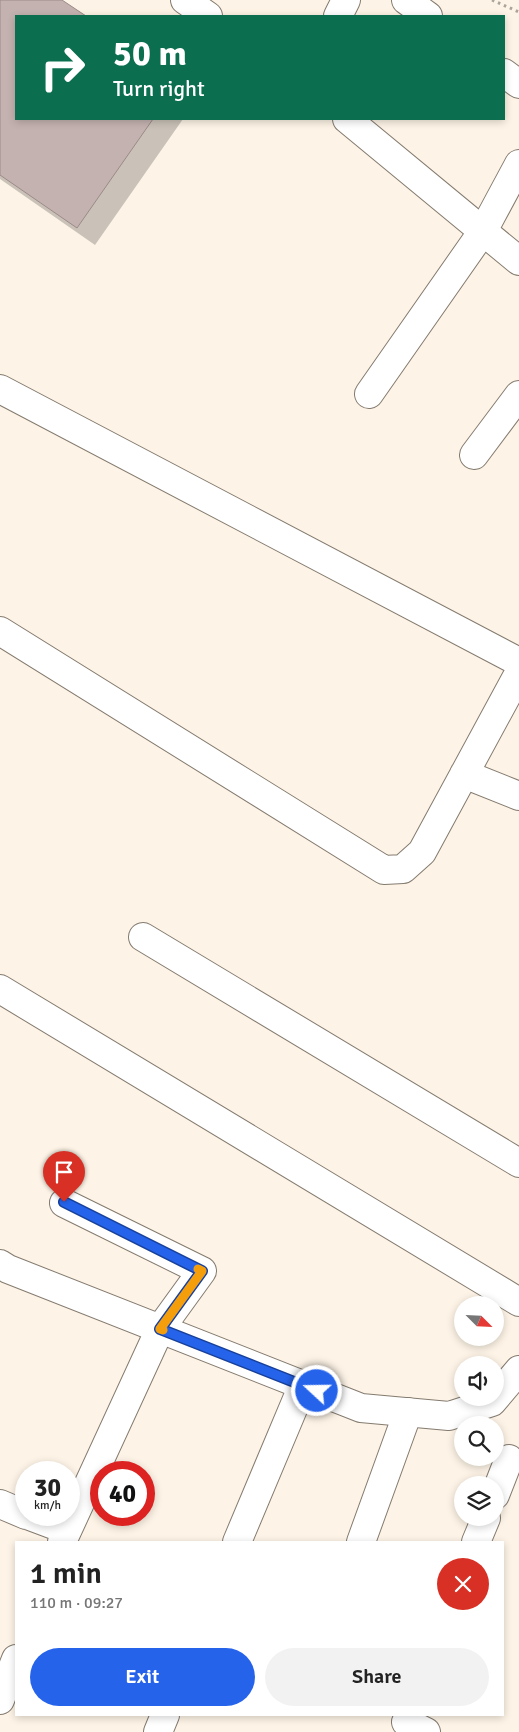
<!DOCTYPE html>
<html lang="en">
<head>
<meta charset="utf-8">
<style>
  body { margin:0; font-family:Signika,sans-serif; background:#f2f2f2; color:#222; height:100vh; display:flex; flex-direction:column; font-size:19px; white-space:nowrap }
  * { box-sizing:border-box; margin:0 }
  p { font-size:16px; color:#767676 }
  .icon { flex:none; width:28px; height:28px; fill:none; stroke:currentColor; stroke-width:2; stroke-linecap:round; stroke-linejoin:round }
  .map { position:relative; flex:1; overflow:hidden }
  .details { position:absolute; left:15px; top:1541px; width:489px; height:175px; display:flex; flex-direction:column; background:#fff; border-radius:0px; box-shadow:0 2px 8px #0003 }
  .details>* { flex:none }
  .top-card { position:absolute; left:15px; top:15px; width:490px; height:105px; border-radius:0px; box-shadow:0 2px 8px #0003; background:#0b6e4f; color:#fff; overflow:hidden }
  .needle { width:32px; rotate:114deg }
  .buttons { position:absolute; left:454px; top:1296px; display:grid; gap:10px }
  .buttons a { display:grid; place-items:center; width:50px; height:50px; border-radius:50%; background:#fff; box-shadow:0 2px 8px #0003; font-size:25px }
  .speed { position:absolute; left:15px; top:1461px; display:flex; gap:10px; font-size:25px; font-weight:700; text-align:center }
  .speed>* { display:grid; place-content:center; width:65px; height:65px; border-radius:50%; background:#fff; box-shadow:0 2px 8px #0003; line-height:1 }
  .speed small { font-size:12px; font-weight:400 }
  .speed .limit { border:8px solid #d22; background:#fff; color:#111 }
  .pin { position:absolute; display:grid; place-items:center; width:42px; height:42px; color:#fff; margin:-51px -21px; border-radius:50% 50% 50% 0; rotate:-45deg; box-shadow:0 0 5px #0007 }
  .pin .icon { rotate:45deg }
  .me { position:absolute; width:55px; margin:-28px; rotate:291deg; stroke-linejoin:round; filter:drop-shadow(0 0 4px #0008) }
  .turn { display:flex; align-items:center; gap:18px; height:105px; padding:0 15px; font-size:22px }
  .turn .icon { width:65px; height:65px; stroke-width:2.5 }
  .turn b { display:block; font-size:35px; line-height:42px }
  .round { display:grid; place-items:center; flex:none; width:52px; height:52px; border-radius:26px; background:#f2f2f2 }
  .head { display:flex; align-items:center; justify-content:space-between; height:85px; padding:0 15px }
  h1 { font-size:30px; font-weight:600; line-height:38px }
  .action { display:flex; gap:10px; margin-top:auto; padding:10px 15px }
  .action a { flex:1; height:58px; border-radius:30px; background:#2563eb; color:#fff; font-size:20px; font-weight:600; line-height:58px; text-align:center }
  .action a+a { background:#f2f2f2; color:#222 }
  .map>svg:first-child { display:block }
  .shadow { fill:#0003 }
  .building { fill:#c4b2b0; stroke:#9b8a88 }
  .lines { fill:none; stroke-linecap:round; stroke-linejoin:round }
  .street-casing { stroke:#847b6f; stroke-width:30 }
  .secondary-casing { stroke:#847b6f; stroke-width:30 }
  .path { stroke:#aba49a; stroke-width:3; stroke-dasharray:2.5 4; stroke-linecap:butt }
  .street { stroke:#fff; stroke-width:28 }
  .secondary { stroke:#fff; stroke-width:28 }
  .route-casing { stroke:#184099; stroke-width:12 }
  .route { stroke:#2563eb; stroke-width:9 }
  .slow { stroke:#f59e0b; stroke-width:9 }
</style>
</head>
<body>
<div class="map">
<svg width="519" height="1732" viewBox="0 0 519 1732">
  <rect width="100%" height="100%" fill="#fdf3e6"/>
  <path class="shadow" d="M0,0H60L84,16H16V119H183L95,245L0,179Z"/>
  <path class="building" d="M0,0H62L86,16H16V119H153L77,228L0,175Z"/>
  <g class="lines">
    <g class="street-casing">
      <path id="street" d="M406,0L428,16
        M338,16L346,0
        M504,73L519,84
        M0,389L519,662
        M369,394L483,231L519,164
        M474,455L519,395
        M0,631L384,870L403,869L422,852L519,673
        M464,774L519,796
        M143,937L519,1163
        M0,989L519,1302
        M495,1495L509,1459
        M0,1504L26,1515
        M27,1515L67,1530
        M62,1542L160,1329L202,1271L64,1203
        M237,1542L303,1385
        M361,1542L408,1412
        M476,1542L486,1518
        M0,1700L16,1659
        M406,1722L426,1732
        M158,1732L165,1715"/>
    </g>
    <g class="secondary-casing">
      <path id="secondary" d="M185,0L208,16
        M347,119L519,261
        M0,1264L8,1269L361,1408L449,1416L492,1402L519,1370"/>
    </g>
    <path class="path" d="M492,0L519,12"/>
    <use href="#street" class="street"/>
    <use href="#secondary" class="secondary"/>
  </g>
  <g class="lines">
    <g class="route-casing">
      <path id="route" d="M64,1202L202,1271L160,1329L317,1391"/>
    </g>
    <use href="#route" class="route"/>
    <path class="slow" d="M163,1330L160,1329L202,1271L198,1269"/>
  </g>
</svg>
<div class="buttons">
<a><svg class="needle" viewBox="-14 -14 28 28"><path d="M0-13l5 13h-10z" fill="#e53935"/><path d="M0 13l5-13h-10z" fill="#767676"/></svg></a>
<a><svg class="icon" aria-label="sound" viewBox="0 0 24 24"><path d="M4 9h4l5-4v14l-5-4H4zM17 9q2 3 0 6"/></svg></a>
<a><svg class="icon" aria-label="search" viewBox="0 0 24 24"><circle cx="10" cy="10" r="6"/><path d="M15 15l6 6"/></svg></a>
<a><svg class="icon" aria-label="layers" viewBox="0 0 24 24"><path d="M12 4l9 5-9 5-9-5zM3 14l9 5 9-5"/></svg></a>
</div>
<div class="speed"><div>30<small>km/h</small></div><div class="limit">40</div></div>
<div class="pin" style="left:64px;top:1202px;background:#d93025"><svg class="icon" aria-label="arrive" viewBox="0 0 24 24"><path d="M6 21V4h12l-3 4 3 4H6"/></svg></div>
<svg class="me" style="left:317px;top:1391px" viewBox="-20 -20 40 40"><circle r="17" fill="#2563eb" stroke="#fff" stroke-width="3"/><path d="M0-11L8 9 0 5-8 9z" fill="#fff"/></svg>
<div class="top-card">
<div class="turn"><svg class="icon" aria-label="right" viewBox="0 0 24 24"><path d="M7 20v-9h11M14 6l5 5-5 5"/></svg><div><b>50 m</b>Turn right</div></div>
</div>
<section class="details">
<div class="head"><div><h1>1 min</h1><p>110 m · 09:27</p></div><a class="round" style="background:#d93025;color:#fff"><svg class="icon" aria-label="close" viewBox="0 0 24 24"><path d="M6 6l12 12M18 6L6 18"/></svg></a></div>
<div class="action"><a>Exit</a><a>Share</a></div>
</section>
</div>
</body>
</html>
